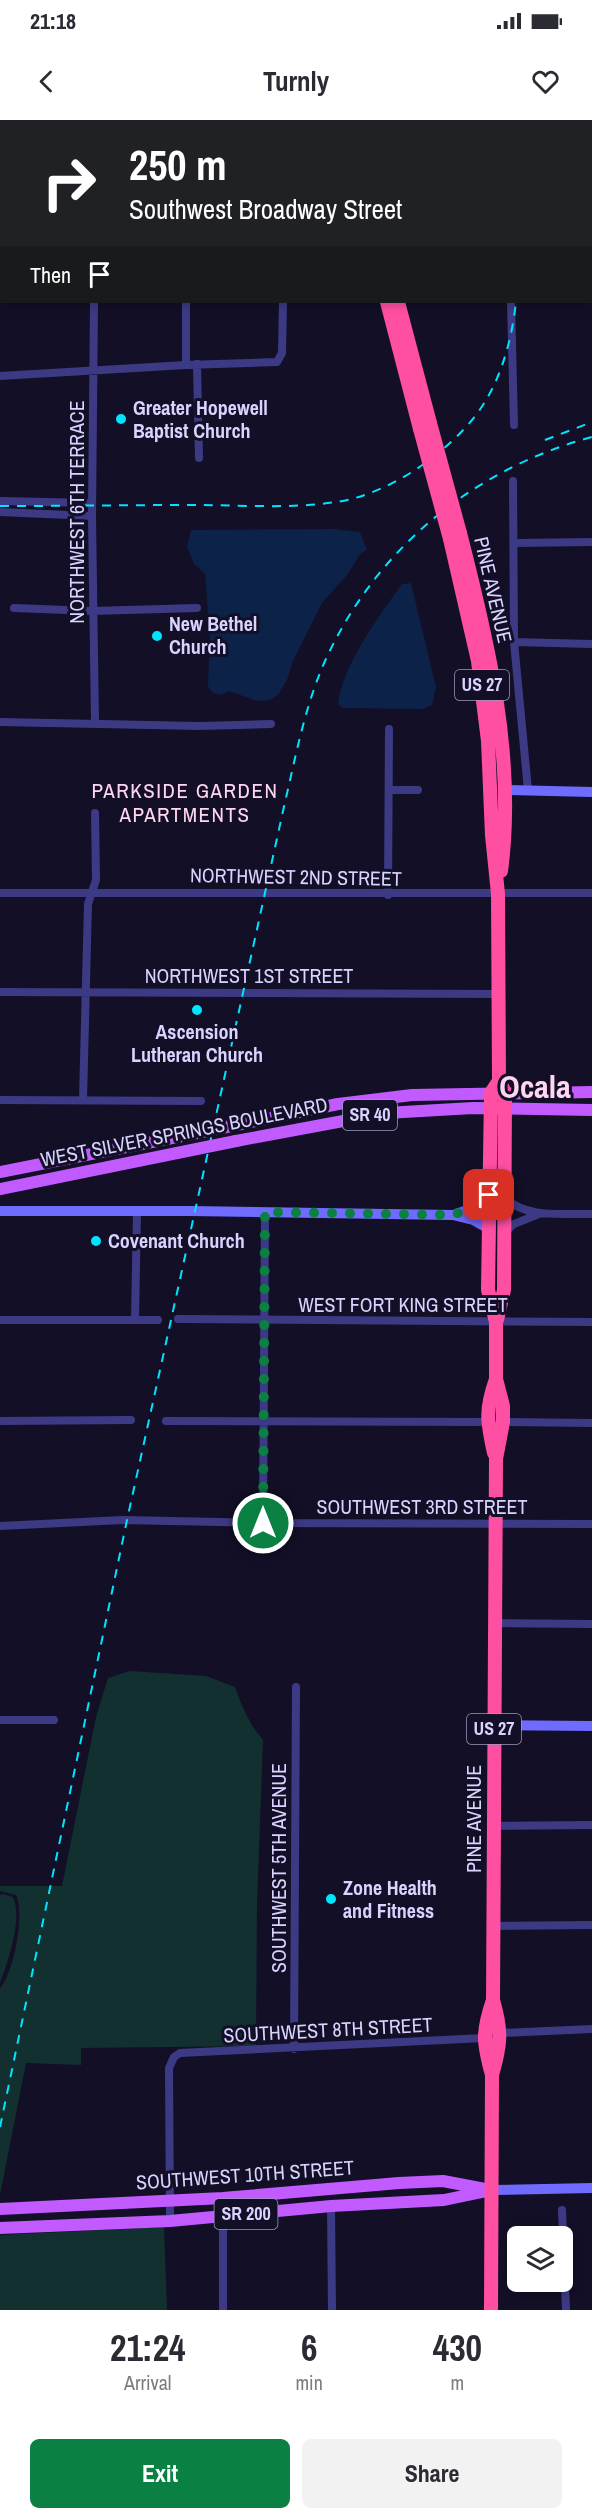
<!DOCTYPE html>
<html lang="en">
<head>
<meta charset="utf-8">
<style>
  body { margin:0; font-family:"Archivo Narrow",sans-serif; background:#f2f2f3; color:#2b2b33; height:100vh; display:flex; flex-direction:column; font-size:22px; white-space:nowrap }
  * { box-sizing:border-box; margin:0 }
  p { font-size:20px; color:#7c7c81 }
  .icon { flex:none; width:33px; height:33px; fill:none; stroke:currentColor; stroke-width:2; stroke-linecap:round; stroke-linejoin:round }
  .map { position:relative; height:2190px; overflow:hidden }
  .drawer { display:flex; flex-direction:column; background:#fff; flex:1 }
  .drawer>* { flex:none }
  .guide { position:absolute; left:0px; top:0px; width:592px; height:183px; box-shadow:0 3px 9px #0003; background:#202124; color:#fff; overflow:hidden }
  .controls { position:absolute; left:507px; top:2106px; display:grid; gap:12px }
  .controls a { display:grid; place-items:center; width:66px; height:66px; border-radius:9px; background:#fff; box-shadow:0 3px 9px #0003; font-size:30px }
  .pin { position:absolute; display:grid; place-items:center; width:51px; height:51px; color:#fff; margin:-26px; border-radius:12px; box-shadow:0 3px 9px #0006 }
  .me { position:absolute; width:66px; margin:-33px; rotate:0deg; stroke-linejoin:round; filter:drop-shadow(0 0 4px #0008) }
  .turn { display:flex; align-items:center; gap:21px; height:126px; padding:0 30px; font-size:27px }
  .turn .icon { width:78px; height:78px; stroke-width:2.5 }
  .turn b { display:block; font-size:42px; line-height:51px }
  .then { display:flex; align-items:center; height:57px; padding:0 30px; background:#0003; gap:12px; font-size:22px }
  .eta { display:flex; justify-content:space-evenly; align-items:center; height:102px; text-align:center }
  .eta b { font-size:36px; font-weight:800; line-height:42px }
  .primary-button { display:flex; gap:12px; margin-top:auto; padding:12px 30px }
  .primary-button a { flex:1; height:69px; border-radius:9px; background:#0b8043; color:#fff; font-size:24px; font-weight:800; line-height:69px; text-align:center }
  .primary-button a+a { background:#f2f2f3; color:#2b2b33 }
  .status { display:flex; justify-content:space-between; align-items:center; height:42px; padding:0 30px; background:#fff; direction:ltr }
  .status svg { height:16px; fill:currentColor }
  header { display:flex; justify-content:space-between; align-items:center; height:78px; padding:0 30px; background:#fff; font-size:27px; font-weight:800 }
  .map>svg:first-child { display:block }
  .green { fill:#12302f }
  .water { fill:#0c2248 }
  .lines { fill:none; stroke-linecap:round; stroke-linejoin:round }
  .street { stroke:#3d3a85; stroke-width:8 }
  .secondary { stroke:#6f6bff; stroke-width:10 }
  .primary { stroke:#c25bff; stroke-width:12 }
  .highway { stroke:#ff4fa3; stroke-width:14 }
  .rail { stroke:#00e5ff; stroke-width:2; stroke-dasharray:9 8; stroke-linecap:butt }
  .primary-bridge { stroke:#c25bff; stroke-width:12 }
  .highway-bridge { stroke:#ff4fa3; stroke-width:14 }
  .route { stroke:#0b8043; stroke-width:10; stroke-dasharray:0 18 }
  .poi-dot { fill:#00e5ff; stroke:#130f26; stroke-width:2 }
  .labels { text-anchor:middle; stroke-width:6; stroke-linejoin:round; paint-order:stroke }
  .shield { fill:#130f26; stroke:#9e99be; stroke-width:1.5 }
  .shield-label { font-size:18px; font-weight:bold; fill:#d9d4ff }
  .poi-label { font-size:20px; font-weight:bold; fill:#d9d4ff; stroke:#130f26; text-anchor:start }
  .street-label { font-size:20px; fill:#d9d4ff; stroke:#130f26 }
  .neighbourhood-label { font-size:21px; letter-spacing:1.5px; fill:#ffd6f0; stroke:#130f26 }
  .town-label { font-size:32px; font-weight:bold; fill:#ffd6f0; stroke:#130f26 }
</style>
</head>
<body>
<div class="status"><b>21:18</b><svg viewBox="0 0 49 12"><path d="M0 12V9h3v3zM5 12V6h3v6zM10 12V3h3v9zM15 12V0h3v12zM26 1h20v11H26zM47 4h2v5h-2z"/></svg></div>
<header><svg class="icon" aria-label="back" viewBox="0 0 24 24"><path d="M15 5l-7 7 7 7"/></svg>Turnly<svg class="icon" aria-label="heart" viewBox="0 0 24 24"><path d="M12 20l-8-8c-3-5 5-10 8-4 3-6 11-1 8 4z"/></svg></header>
<div class="map">
<svg width="592" height="2190" viewBox="0 0 592 2190">
  <rect width="100%" height="100%" fill="#130f26"/>
  <path class="green" d="M522,0H592V169L591,2Z
    M130,1551L206,1556L235,1567C242,1586 249,1604 263,1620L257,1784L256,1926L81,1928V1945L26,1943L0,2075V1868C14,1854 25,1793 16,1775L0,1771V1766H62L96,1597L108,1558Z
    M3,1774L13,1777C23,1798 8,1842 0,1863V1775Z
    M164,2107L167,2190H0V2115Z"/>
  <path class="water" d="M335,409L360,412L367,430L361,433L347,455L322,483L293,541L287,560L278,575L270,580L257,581L229,571L222,575L213,573L208,567L210,517L205,454L194,444L187,427L191,410Z
    M411,463L436,567L432,585L423,589L342,588L338,584C342,546 380,494 402,464Z"/>
  <g class="lines">
    <path class="street" d="M319,0V2
      M466,0V2
      M73,2V0
      M174,2V0
      M269,2V0
      M0,102H2
      M94,182L92,396L95,603
      M186,182V245
      M511,182L514,305
      M197,244L199,338
      M0,256L186,245L277,242L282,233L283,182
      M513,361L514,522L528,670
      M0,381L92,383
      M0,392L92,396
      M514,423L592,422
      M14,488L92,491L197,488
      M514,522L592,524
      M0,602L199,606L271,604
      M390,670H418
      M0,773H592
      M388,775L389,609
      M0,872L498,874
      M0,980L201,981
      M83,980L88,784L96,760L95,693
      M505,1078C527,1099 563,1093 592,1094
      M505,1112L514,1104L539,1094
      M178,1199L592,1202
      M0,1200H158
      M135,1200L137,1091
      M0,1301L131,1300
      M166,1301L487,1302
      M503,1302L592,1303
      M263,1403L265,1092
      M0,1406L123,1400L263,1403L592,1404
      M494,1503L592,1504
      M0,1600H54
      M494,1706L592,1705
      M493,1806L592,1805
      M501,1913L592,1909
      M294,1929L296,1567
      M331,2086L332,2190
      M562,2090L566,2190
      M170,2101L169,1948L174,1937L180,1933L484,1918
      M223,2190V2078"/>
    <path class="secondary" d="M504,670L592,672
      M0,1091H190L453,1095L473,1100L489,1109
      M456,1094L481,1085L489,1075
      M494,1605L592,1606
      M492,2070L592,2068"/>
    <path class="primary" d="M241,1004L338,984L412,975L592,972
      M236,1021L386,993L473,988L592,990
      M0,1052L182,1016
      M0,1069L177,1033
      M0,2089L223,2078L399,2063L443,2061L485,2069
      M0,2108L170,2101L331,2086L444,2080L492,2070"/>
    <path class="highway" d="M343,0V2
      M357,0V2
      M387,182L420,309
      M398,182L430,303
      M460,413C488,522 516,638 501,751
      M450,419L478,541L488,621L492,715L498,774L499,960L505,973L504,1170L497,1200
      M494,1333C487,1301 485,1290 496,1259
      M492,1955C483,1922 482,1912 493,1880
      M491,2190L492,1955C501,1924 502,1911 493,1880L496,1339L503,1302V1286L496,1259V1202L488,1170L491,973L499,961"/>
    <path class="rail" d="M545,320L592,302
      M0,386C65,386 130,385 195,385C241,385 290,389 336,382C388,375 451,332 481,288C502,257 512,218 516,182
      M0,2007L127,1400L285,682C296,635 305,586 325,541C376,429 473,349 592,317"/>
    <path class="primary-bridge" d="M182,1016L241,1004
      M177,1033L236,1021"/>
    <path class="highway-bridge" d="M430,303L460,413
      M420,309L450,419"/>
  </g>
  <g class="lines">
    <path class="route" d="M263,1403L265,1092L453,1095L481,1085L489,1075"/>
  </g>
  <g class="poi-dot">
    <circle cx="121" cy="299" r="6"/>
    <circle cx="157" cy="516" r="6"/>
    <circle cx="197" cy="890" r="6"/>
    <circle cx="96" cy="1121" r="6"/>
    <circle cx="331" cy="1779" r="6"/>
  </g>
  <g class="labels">
    <g class="shield">
      <rect x="455" y="550" width="54" height="30" rx="4.5"/>
      <rect x="343" y="980" width="54" height="30" rx="4.5"/>
      <rect x="467" y="1594" width="54" height="30" rx="4.5"/>
      <rect x="214.5" y="2079" width="63" height="30" rx="4.5"/>
    </g>
    <g class="shield-label">
      <text x="482" y="571">US 27</text>
      <text x="370" y="1001">SR 40</text>
      <text x="494" y="1615">US 27</text>
      <text x="246" y="2100">SR 200</text>
    </g>
    <g class="poi-label">
      <text x="133" y="295">Greater Hopewell<tspan x="133" dy="23">Baptist Church</tspan></text>
      <text x="169" y="511">New Bethel<tspan x="169" dy="23">Church</tspan></text>
      <text x="197" y="919" text-anchor="middle">Ascension<tspan x="197" dy="23">Lutheran Church</tspan></text>
      <text x="108" y="1128">Covenant Church</text>
      <text x="343" y="1775">Zone Health<tspan x="343" dy="23">and Fitness</tspan></text>
    </g>
    <g class="street-label">
      <text transform="translate(77 392) rotate(-90)" y="7">NORTHWEST 6TH TERRACE</text>
      <text transform="translate(493 470) rotate(77)" y="7">PINE AVENUE</text>
      <text transform="translate(296 757) rotate(1)" y="7">NORTHWEST 2ND STREET</text>
      <text x="249" y="863">NORTHWEST 1ST STREET</text>
      <text transform="translate(184 1012) rotate(-11)" y="7">WEST SILVER SPRINGS BOULEVARD</text>
      <text x="403" y="1192">WEST FORT KING STREET</text>
      <text x="422" y="1394">SOUTHWEST 3RD STREET</text>
      <text transform="translate(474 1699) rotate(-90)" y="7">PINE AVENUE</text>
      <text transform="translate(279 1748) rotate(-90)" y="7">SOUTHWEST 5TH AVENUE</text>
      <text transform="translate(328 1910) rotate(-3)" y="7">SOUTHWEST 8TH STREET</text>
      <text transform="translate(245 2055) rotate(-4)" y="7">SOUTHWEST 10TH STREET</text>
    </g>
    <g class="neighbourhood-label">
      <text x="185" y="678">PARKSIDE GARDEN<tspan x="185" dy="24">APARTMENTS</tspan></text>
    </g>
    <g class="town-label">
      <text x="535" y="978">Ocala</text>
    </g>
  </g>
</svg>
<div class="controls">
<a><svg class="icon" aria-label="layers" viewBox="0 0 24 24"><path d="M12 4l9 5-9 5-9-5zM3 14l9 5 9-5"/></svg></a>
</div>
<div class="pin" style="left:489px;top:1075px;background:#d93025"><svg class="icon" aria-label="arrive" viewBox="0 0 24 24"><path d="M6 21V4h12l-3 4 3 4H6"/></svg></div>
<svg class="me" style="left:263px;top:1403px" viewBox="-20 -20 40 40"><circle r="17" fill="#0b8043" stroke="#fff" stroke-width="3"/><path d="M0-11L8 9 0 5-8 9z" fill="#fff"/></svg>
<div class="guide">
<div class="turn"><svg class="icon" aria-label="right" viewBox="0 0 24 24"><path d="M7 20v-9h11M14 6l5 5-5 5"/></svg><div><b>250 m</b>Southwest Broadway Street</div></div>
<div class="then">Then<svg class="icon" aria-label="arrive" viewBox="0 0 24 24"><path d="M6 21V4h12l-3 4 3 4H6"/></svg></div>
</div>
</div>
<section class="drawer">
<div class="eta">
<div><b>21:24</b><p>Arrival</p></div>
<div><b>6</b><p>min</p></div>
<div><b>430</b><p>m</p></div>
</div>
<div class="primary-button"><a>Exit</a><a>Share</a></div>
</section>
</body>
</html>
